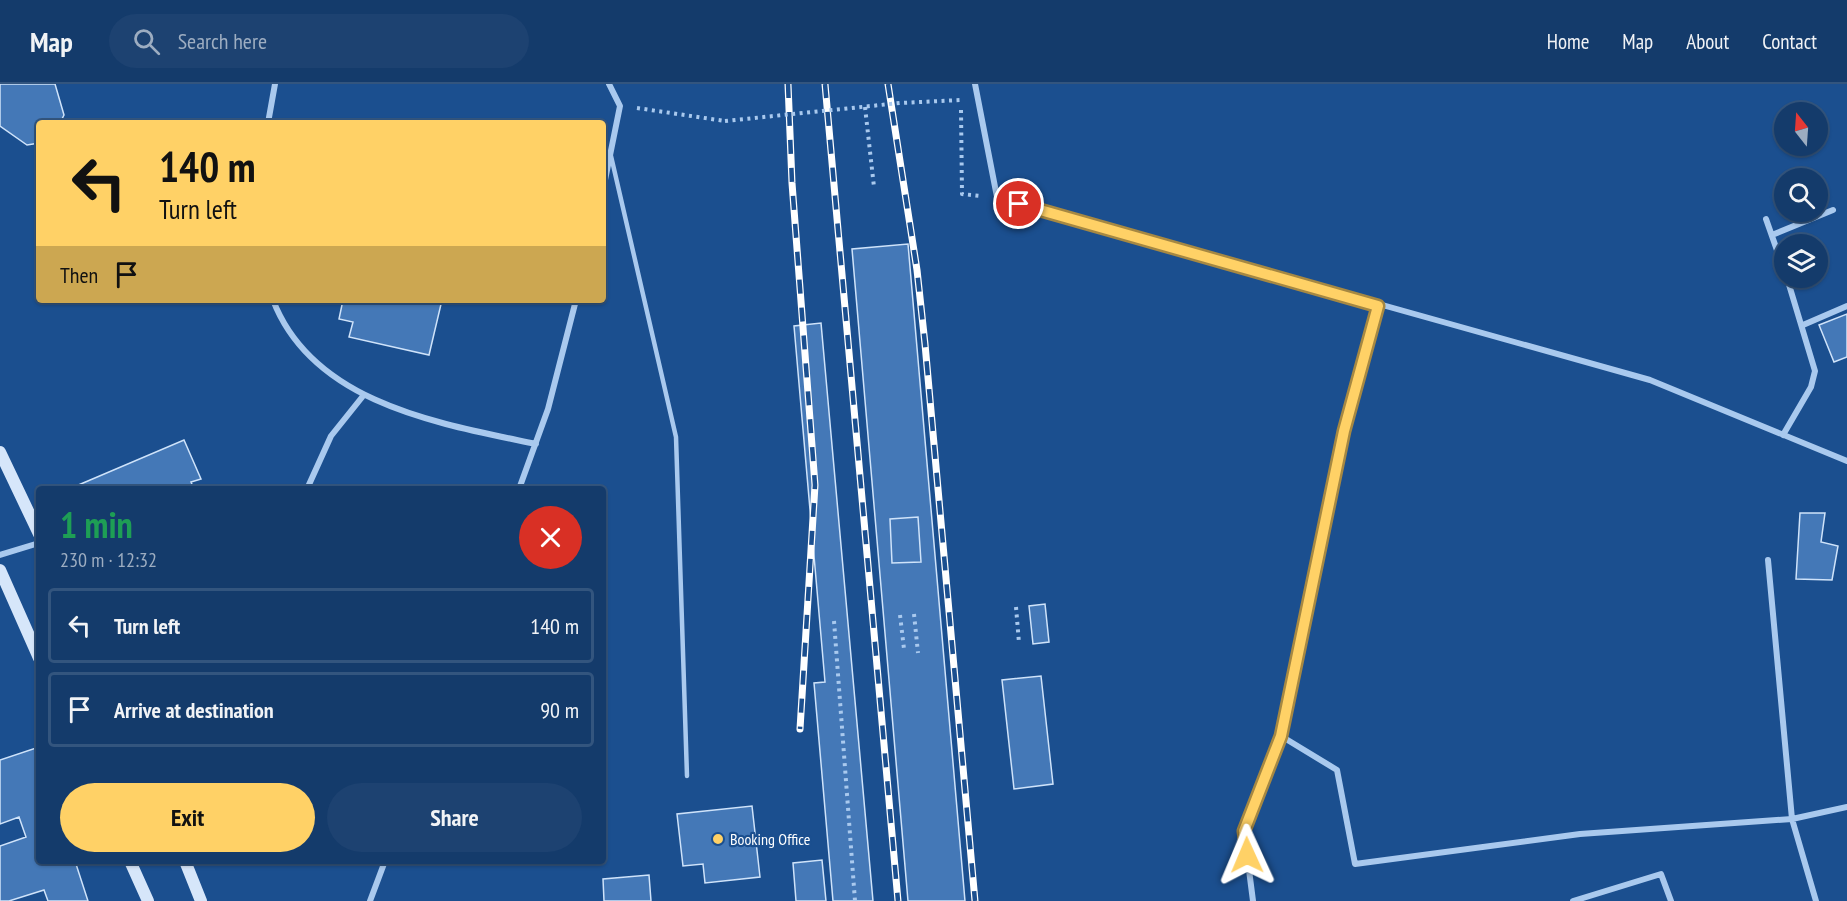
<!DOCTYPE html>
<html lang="en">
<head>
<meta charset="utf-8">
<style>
  body { margin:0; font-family:"PT Sans Narrow",sans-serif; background:#1d4271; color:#f1f3f6; height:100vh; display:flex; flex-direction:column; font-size:22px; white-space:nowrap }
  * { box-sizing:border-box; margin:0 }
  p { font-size:20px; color:#9dadc1 }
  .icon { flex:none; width:33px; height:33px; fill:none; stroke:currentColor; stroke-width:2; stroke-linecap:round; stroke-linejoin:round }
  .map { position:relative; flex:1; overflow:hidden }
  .panel { position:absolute; left:36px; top:402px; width:570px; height:378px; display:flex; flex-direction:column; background:#143b6b; border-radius:6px; box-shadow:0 2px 4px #0004,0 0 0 2px #33557e }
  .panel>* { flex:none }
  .top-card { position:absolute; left:36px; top:36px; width:570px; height:183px; border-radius:6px; box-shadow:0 2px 4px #0004,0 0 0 2px #33557e; background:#ffd166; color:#111; overflow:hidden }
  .needle { width:39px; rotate:343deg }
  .fabs { position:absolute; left:1774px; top:18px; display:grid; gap:12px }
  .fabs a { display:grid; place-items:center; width:54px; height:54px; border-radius:50%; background:#143b6b; box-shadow:0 2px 4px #0004,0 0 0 2px #33557e; font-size:30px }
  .pin { position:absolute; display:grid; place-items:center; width:51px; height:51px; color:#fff; margin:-26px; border:3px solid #fff; border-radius:50%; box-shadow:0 2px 6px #0007 }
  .me { position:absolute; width:66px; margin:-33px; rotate:359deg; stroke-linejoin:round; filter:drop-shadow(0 0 4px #0008) }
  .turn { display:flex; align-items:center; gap:21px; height:126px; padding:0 24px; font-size:27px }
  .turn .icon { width:78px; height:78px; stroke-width:2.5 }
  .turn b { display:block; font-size:42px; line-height:51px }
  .then { display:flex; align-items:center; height:57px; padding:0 24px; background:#0003; gap:12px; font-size:22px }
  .round { display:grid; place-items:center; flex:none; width:63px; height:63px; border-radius:32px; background:#1d4271 }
  .summary { display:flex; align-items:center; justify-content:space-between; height:102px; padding:0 24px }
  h1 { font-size:36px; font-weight:700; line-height:45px; color:#1e9e55 }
  .cta { display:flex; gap:12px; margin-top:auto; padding:12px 24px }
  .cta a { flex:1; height:69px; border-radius:36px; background:#ffd166; color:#111; font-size:24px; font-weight:700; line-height:69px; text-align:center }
  .cta a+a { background:#1d4271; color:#f1f3f6 }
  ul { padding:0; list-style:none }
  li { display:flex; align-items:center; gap:18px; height:75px; margin:0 12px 9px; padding:0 12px; border:3px solid #33557e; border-radius:6px }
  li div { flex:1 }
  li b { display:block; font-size:22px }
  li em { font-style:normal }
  header { display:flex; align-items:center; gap:36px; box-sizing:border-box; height:84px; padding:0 30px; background:#143b6b; border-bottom:2px solid #33557e }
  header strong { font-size:28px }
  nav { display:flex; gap:33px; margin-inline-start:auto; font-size:21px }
  .search { width:420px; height:54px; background:#1d4271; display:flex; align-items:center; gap:15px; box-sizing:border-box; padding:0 21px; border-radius:33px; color:#9dadc1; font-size:22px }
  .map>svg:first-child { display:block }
  .building { fill:#4478b7; stroke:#cfe3fa; stroke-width:1.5 }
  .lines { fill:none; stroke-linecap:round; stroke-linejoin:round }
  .path { stroke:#a9c9ee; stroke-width:4; stroke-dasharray:3 4.5; stroke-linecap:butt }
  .service { stroke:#a9c9ee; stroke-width:4.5 }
  .minor { stroke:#a9c9ee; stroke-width:6 }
  .secondary { stroke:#d6e6fa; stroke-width:12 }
  .rail-casing { stroke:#fff; stroke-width:7 }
  .rail { stroke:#1b4f8f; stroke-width:4.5; stroke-dasharray:14; stroke-linecap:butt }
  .path-bridge { stroke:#a9c9ee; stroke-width:4; stroke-dasharray:3 4.5; stroke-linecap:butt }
  .route-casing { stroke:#a68842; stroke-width:15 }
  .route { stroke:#ffd166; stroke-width:10 }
  .poi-dot { fill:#ffd166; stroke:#1b4f8f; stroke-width:2 }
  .labels { text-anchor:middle; stroke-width:4.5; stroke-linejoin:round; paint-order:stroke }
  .poi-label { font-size:16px; fill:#fff; stroke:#1b4f8f; text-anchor:start }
</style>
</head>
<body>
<header>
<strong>Map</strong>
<div class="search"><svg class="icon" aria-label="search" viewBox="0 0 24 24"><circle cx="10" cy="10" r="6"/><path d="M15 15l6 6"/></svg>Search here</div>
<nav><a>Home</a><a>Map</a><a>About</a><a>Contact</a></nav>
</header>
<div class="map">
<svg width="1847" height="817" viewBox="0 0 1847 817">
  <rect width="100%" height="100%" fill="#1b4f8f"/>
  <path class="building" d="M0,0H55L64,31L60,39H39V59L27,61L0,42Z
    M908,160L965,817H908L852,165Z
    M343,216H442L429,271L349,253L353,238L339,235Z
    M1847,230V273L1834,278L1819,241Z
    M821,239L873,817H833L814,599L825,598L794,242Z
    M184,356L201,395L191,398L194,405H69Z
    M1800,429H1825L1821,458L1838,462L1832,496L1796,495Z
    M918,433L921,478L892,479L890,435Z
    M1045,520L1049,558L1033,560L1029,522Z
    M1041,592L1053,700L1014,705L1002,596Z
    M39,663V777H75L88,817H48L44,806L9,817H0V762L26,753L19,733L0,740V676Z
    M752,722L760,793L705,799L703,780L683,782L677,730Z
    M822,776L826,817H796L793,779Z
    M649,791L651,817H604L603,795Z"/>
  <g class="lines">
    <path class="path" d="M865,23L874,103
      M637,24L725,37
      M961,26L962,110L981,112
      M1016,523L1019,559
      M914,530L918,569
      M900,531L904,565
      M834,537L855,817"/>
    <path class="service" d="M611,72L676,353L687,692"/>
    <path class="minor" d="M975,0L997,113L1650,296L1847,377
      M268,39L275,0
      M603,106L620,22L609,0
      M1766,135L1785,189
      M1772,151L1833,126
      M273,216C313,320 441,340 536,360
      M1378,222L1344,347L1281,652L1337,686L1355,780L1580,750L1792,735L1816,817
      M1803,241L1847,222
      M1783,351L1811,303L1815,287L1787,194
      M307,405L331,352L363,312
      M519,405L548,325L576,216
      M0,471L39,459
      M1768,476L1792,735L1847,723
      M370,817L385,777
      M1253,817L1244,747L1281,652
      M1573,817L1661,790L1671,817"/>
    <path class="secondary" d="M0,368L39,450
      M0,486L39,574
      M130,777L148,817
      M185,777L201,817"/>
    <g class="rail-casing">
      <path id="rail" d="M788,0L792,99L815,401L800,645
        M825,0L898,817
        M888,0L917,186L925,260L975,817"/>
    </g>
    <use href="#rail" class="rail"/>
    <path class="path-bridge" d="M725,37L900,19L961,16"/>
  </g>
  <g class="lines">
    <g class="route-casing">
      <path id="route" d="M1019,120L1378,222L1344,347L1281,652L1244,747L1247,771"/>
    </g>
    <use href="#route" class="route"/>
  </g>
  <circle class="poi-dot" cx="718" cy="755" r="6"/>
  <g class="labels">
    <g class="poi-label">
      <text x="730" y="761">Booking Office</text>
    </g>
  </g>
</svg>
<div class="fabs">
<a><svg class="needle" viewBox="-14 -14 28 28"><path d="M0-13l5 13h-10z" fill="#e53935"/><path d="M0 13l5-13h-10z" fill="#9dadc1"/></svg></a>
<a><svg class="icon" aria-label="search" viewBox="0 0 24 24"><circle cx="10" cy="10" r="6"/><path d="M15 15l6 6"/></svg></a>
<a><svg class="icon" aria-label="layers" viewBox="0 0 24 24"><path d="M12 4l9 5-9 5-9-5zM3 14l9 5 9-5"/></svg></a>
</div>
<div class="pin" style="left:1019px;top:120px;background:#d93025"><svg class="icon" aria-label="arrive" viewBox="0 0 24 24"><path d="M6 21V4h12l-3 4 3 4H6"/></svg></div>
<svg class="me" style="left:1247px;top:771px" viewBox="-20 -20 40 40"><path d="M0-17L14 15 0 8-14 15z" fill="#ffd166" stroke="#fff" stroke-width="4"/></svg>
<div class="top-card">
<div class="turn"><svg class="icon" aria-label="left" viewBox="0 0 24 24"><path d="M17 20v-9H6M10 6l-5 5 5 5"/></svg><div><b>140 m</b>Turn left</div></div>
<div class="then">Then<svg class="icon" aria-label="arrive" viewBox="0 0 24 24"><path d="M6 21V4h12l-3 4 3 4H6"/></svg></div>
</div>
<section class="panel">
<div class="summary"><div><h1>1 min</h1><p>230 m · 12:32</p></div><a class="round" style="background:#d93025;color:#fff"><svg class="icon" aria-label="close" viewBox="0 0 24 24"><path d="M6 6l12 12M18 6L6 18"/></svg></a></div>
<ul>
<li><svg class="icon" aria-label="left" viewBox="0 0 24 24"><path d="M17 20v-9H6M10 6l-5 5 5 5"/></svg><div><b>Turn left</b></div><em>140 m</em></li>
<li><svg class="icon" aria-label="arrive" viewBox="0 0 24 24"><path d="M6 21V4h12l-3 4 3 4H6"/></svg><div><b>Arrive at destination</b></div><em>90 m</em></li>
</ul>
<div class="cta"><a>Exit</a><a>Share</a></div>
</section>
</div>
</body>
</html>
